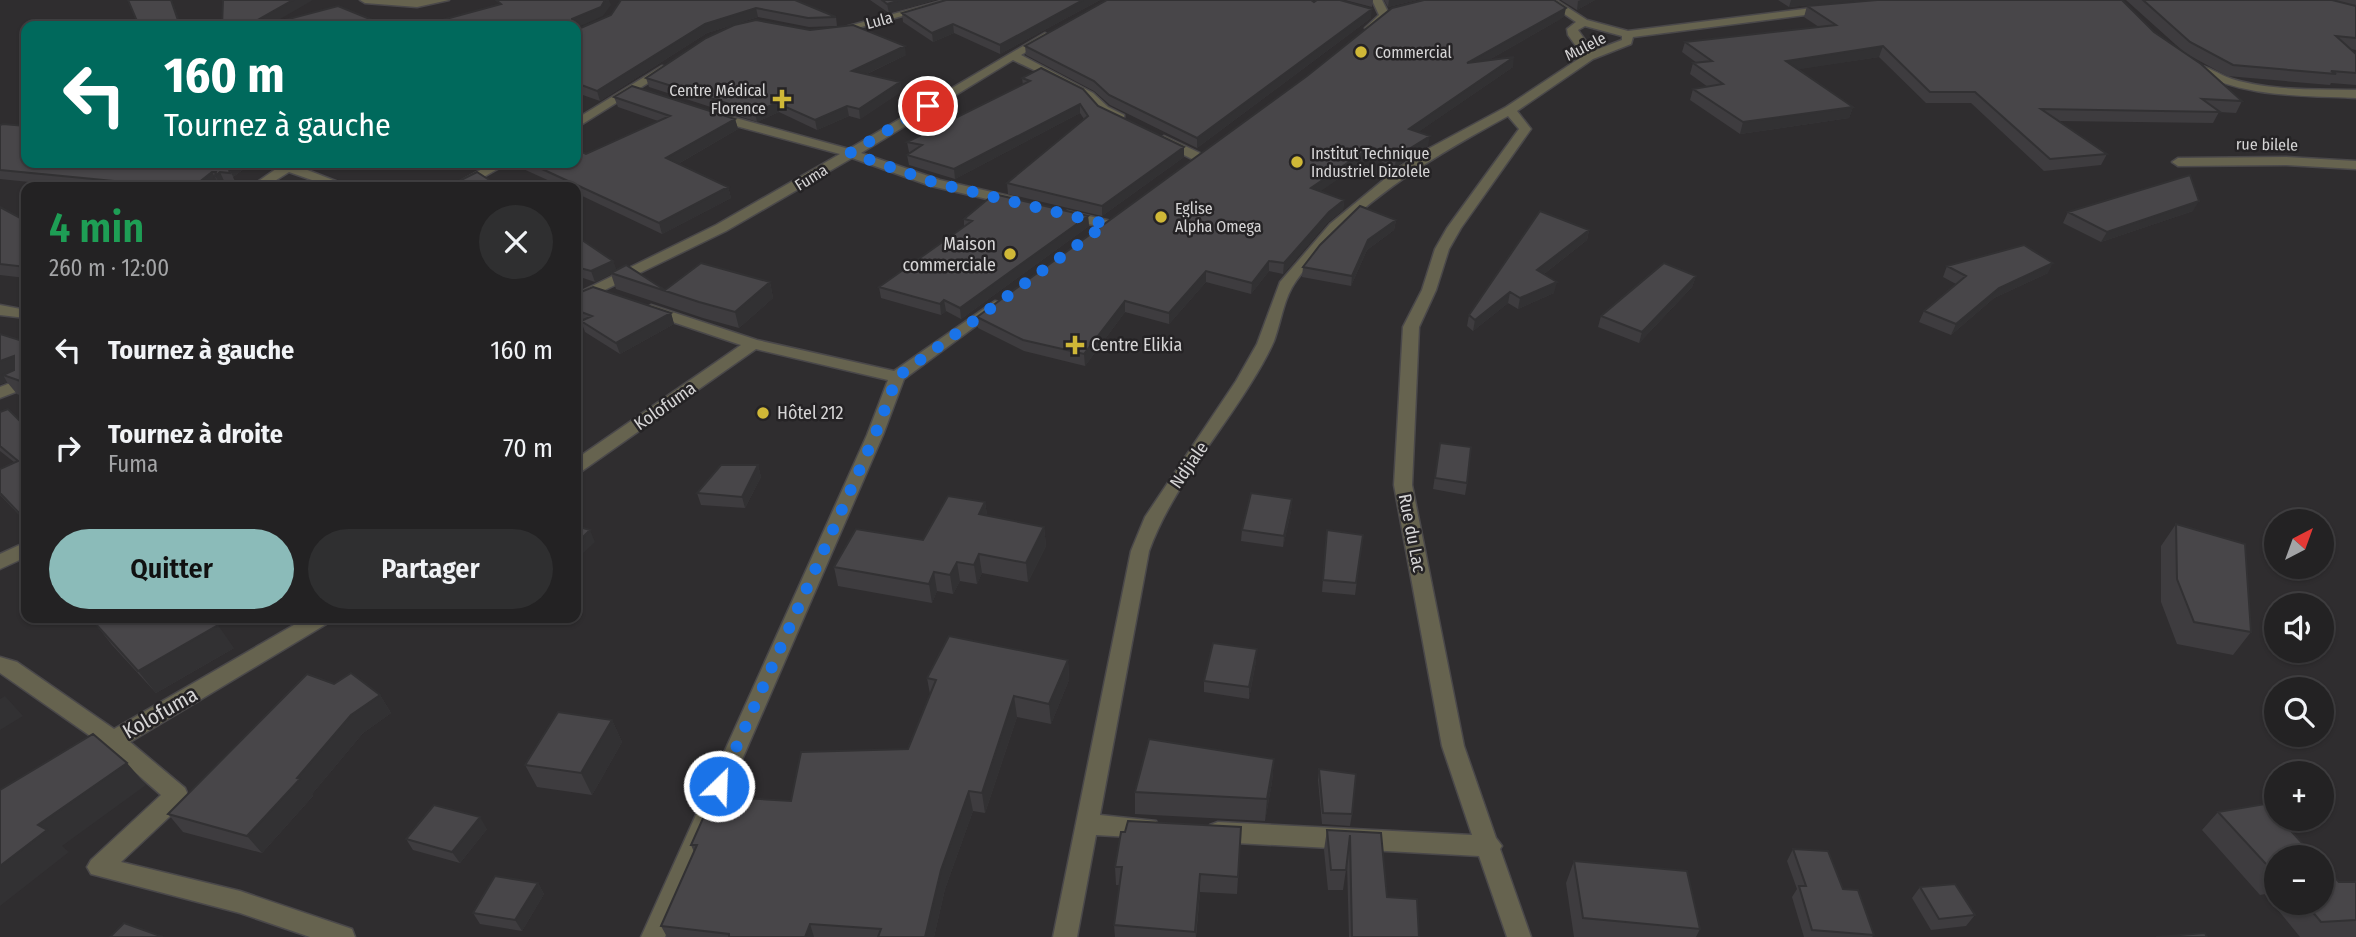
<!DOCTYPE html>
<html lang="fr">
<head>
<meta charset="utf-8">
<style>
  body { margin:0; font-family:"Fira Sans Condensed",sans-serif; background:#2f2f30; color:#f1f3f6; height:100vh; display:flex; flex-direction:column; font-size:26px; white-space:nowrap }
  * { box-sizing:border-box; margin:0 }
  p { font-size:23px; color:#a3a4a6 }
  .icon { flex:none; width:38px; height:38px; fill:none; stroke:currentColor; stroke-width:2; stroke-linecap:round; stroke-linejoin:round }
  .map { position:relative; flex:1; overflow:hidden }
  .side { position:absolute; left:21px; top:182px; width:560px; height:441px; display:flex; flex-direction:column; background:#232223; border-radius:14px; box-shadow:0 2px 5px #0004,0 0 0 2px #403f41 }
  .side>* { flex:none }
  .top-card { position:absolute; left:21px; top:21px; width:560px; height:147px; border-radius:14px; box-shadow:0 2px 5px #0004,0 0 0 2px #403f41; background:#00695c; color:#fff; overflow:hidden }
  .needle { width:46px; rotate:41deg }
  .fabs { position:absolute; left:2264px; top:509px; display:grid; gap:14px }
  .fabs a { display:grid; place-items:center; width:70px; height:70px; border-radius:50%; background:#232223; box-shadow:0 2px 5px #0004,0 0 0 2px #403f41; font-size:35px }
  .pin { position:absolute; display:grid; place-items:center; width:60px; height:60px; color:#fff; margin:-30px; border:4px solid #fff; border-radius:50%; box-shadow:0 2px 7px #0007 }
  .me { position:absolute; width:77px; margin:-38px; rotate:24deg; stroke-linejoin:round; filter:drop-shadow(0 0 5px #0008) }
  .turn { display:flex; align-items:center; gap:24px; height:147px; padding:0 28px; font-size:32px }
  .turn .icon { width:91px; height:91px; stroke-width:2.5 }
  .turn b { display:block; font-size:49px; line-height:60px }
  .round { display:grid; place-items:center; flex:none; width:74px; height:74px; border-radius:37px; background:#2f2f30 }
  .summary { display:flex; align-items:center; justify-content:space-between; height:119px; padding:0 28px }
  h1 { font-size:42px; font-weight:600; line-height:52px; color:#1e9e55 }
  .primary-button { display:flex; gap:14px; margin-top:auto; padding:14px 28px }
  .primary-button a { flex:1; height:80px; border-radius:42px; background:#8bbbb9; color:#111; font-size:28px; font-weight:600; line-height:80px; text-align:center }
  .primary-button a+a { background:#2f2f30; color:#f1f3f6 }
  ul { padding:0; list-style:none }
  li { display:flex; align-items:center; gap:21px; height:98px; padding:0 28px }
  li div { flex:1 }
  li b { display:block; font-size:26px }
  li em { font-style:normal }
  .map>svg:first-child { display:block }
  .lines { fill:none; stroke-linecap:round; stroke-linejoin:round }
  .street-casing { stroke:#4a484a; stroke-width:3 }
  .street { fill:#66634f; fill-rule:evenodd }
  .wall { fill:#3e3c3f }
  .shaded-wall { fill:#323133 }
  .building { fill:#484649; stroke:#323133; stroke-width:2 }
  .route { stroke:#1a73e8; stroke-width:12; stroke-dasharray:0 21.6 }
  .poi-dot { fill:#d0b837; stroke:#252325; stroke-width:2.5 }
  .labels { text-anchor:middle; stroke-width:5; stroke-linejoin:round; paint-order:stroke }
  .far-street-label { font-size:16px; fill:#d6d5d6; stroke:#252325 }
  .far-poi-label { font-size:16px; fill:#d6d5d6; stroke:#252325; text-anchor:start }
  .poi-label { font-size:18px; fill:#d6d5d6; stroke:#252325; text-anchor:start }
  .street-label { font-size:18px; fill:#d6d5d6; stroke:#252325 }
  .near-street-label { font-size:21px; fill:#d6d5d6; stroke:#252325 }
</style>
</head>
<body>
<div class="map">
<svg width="2356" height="937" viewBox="0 0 2356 937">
  <rect width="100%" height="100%" fill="#2f2d2f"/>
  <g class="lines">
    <g class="street-casing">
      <path id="street" d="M360,0H449L417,7L365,3Z
        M945,0H962L835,34L830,31Z
        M1372,0H1382L1390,16L1370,31L1365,28L1379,15Z
        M1544,0H1556L1587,20L1628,31L1828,6L1833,9L1828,12L1633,37L1631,44L1593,59L1517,111L1531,129L1461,228L1449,249L1436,290L1419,327L1412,485L1464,746L1496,838L1502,846L1500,849L1531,937H1507L1479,856L1218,842L1210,839L1206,832L1210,825L1218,822L1472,835L1442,746L1394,485L1403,327L1422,290L1435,249L1447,228L1519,129L1508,116C1429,159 1349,206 1296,281C1284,297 1281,322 1274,341C1268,355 1259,370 1251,383C1217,438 1171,490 1149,551L1100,815L1156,821L1160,828L1156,835L1148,838L1096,835L1077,937H1053L1131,551L1145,517L1236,381L1257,344L1280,282L1330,224L1398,168L1426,150L1506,107L1583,56L1568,35L1567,29L1576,22ZM1585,26L1622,36V40L1593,51L1578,30Z
        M1045,33L1050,36L1049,38L1021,55L1093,93L1108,107L1124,115V121C1109,123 1098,109 1087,100C1069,84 1035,71 1013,60L861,153L940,180L1018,198V204L1013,205L931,186L852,158L726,231L576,304V294L716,225L840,154L710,119V113H718L849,149Z
        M2192,65C2204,63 2219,75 2232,79C2271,91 2315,89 2356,90V98C2300,95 2242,98 2192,69Z
        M662,66L672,68L576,128V119Z
        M1164,136L1202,154L1204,157L1202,160H1194L1160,143L1158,140Z
        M2286,157L2356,161V169L2286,165L2178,166L2172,162L2178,158Z
        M250,163H297V166L351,187H332L289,172L265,187H250L276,169L251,166Z
        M493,163H508L466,187H450Z
        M1067,211L1111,221L1113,224L1106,228L1062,218L1060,215Z
        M995,301L1000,302L1002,305L1000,308L904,379L883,435L665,937H641L867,435L888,380L756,349L582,471L576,473V459L741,345L646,313L643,310L651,305L757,340L894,371Z
        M0,305L26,310V318L0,315Z
        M26,377V388L0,398V387Z
        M26,542V557L0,569V554Z
        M306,618H331L328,623L130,742L185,788L188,795L185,802L121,862L240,891L352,929L355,937H310L240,913L91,874L87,867L91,860L161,795L112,752L104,755L96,752L93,746L96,740L0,673V657L17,662L114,729Z"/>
    </g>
    <use href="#street" class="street"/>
  </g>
  <path class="wall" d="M795,0L836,17L837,26L809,27L758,17L707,33L600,101L577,93L576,94V30Z
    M870,0H935L889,13Z
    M946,0H1100L1000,54L954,33L933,42L903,22L902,13Z
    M1345,0H1373L1372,7Z
    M1384,0H1417L1388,7Z
    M1561,0H1595L1577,10Z
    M1778,0H1863L1789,7Z
    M2126,0H2356V50L2351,49L2356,54V85L2331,83L2330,85L2227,76L2185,53Z
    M1314,2L1371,18L1197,148L1110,105L1094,91L1026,55L1025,46Z
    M1807,6L2154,32L2242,101L2236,113L2219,112L2213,123L2058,121L2107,154L2101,165L2044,171L1971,103H1926L1879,57L1798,69L1853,107L1849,118L1740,134L1690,100L1693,89L1708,87L1690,74L1693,63H1697L1682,52L1685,42L1819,27L1804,17Z
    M1564,17L1487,61L1513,67L1418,132L1428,146L1395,167L1370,157L1320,191L1344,200L1343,210L1328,222L1283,274L1269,271L1251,294L1206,282L1169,324L1125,312L1085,366L1024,351L978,328L977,317Z
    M906,55L867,74L900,82L902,91L860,119L849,116L817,130L779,112L757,122L649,87L646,78Z
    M1022,78L1098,106L1184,147V157L1102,216L1008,194L1007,183L1084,119L1080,113L955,179L909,165L907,155L911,152H909L907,142L1023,85Z
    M614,97L735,119L738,129L678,164L728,187L731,198L662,234L576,193V187H563L510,163H576L586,154L658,121L618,107Z
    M0,125L248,166L233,177L236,183H225L221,186L218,182L212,187H78L0,179Z
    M0,207L26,221V278L0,275Z
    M2193,211L2101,242L2063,223L2068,212Z
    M1088,216L1089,226L961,319L946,311L941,315L881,298L879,287L964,227V219Z
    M1396,220L1394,230L1367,250L1351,286L1302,277L1303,267Z
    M1589,230L1587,240L1544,274L1554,293L1518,309L1508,303L1473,331L1467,326L1469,315Z
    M576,258L613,261L616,270L665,290L770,282L773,298L739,328L703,318L616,289L611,274L595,282L577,276L576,274Z
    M1947,266L2048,273L1994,298L1951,335L1919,322L1924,311L1956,284L1943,277Z
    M1696,276L1692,287L1639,343L1598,327L1601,316Z
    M576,294L671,313L674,324L620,354L585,332L581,321L576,319Z
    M0,334L26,342V398L17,394L7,382L0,384Z
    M0,412L26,427V522L0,495V469L14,462L0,451Z
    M1440,443L1467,483L1465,495L1433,489Z
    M758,465L761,477L745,508L701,505L697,493Z
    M1292,499L1291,511L1283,547L1241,541L1242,530Z
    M985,502L987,515L1044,527L1046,546L1028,582L982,573L977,584L960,581L953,594L937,591L932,603L838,586L834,567L923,540Z
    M2176,524L2251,632L2233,655L2177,644L2161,602V546Z
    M1327,530L1363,535L1355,595L1322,592Z
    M94,622L234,648L156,693L112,645Z
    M1068,660L1069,680L1051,724L1017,717L985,813L973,811L945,889L934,937H667L661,926L694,852L691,845L908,749L930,694L927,678Z
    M1256,661L1249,699L1204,692V681Z
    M334,684L380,695L391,713L363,733L312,794L313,796L262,853L183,832L168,814Z
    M612,720L622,742L592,795L537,787L525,765Z
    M1274,759L1272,782L1265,821L1135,814V792Z
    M1319,769L1352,814L1350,826L1322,824L1318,780Z
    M2218,812L2277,858V903H2322L2356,882V937H2300L2265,894L2260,895L2202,830Z
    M1241,827L1237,894L1200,892L1196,937H1115L1114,925L1119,885H1116L1115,867Z
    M487,829L460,863L413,850L406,839Z
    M1327,830L1381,833L1387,897L1419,937H1349L1347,863L1343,890H1328L1324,850Z
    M1793,849L1843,889L1874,935L1872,937H1804L1792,897L1797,889L1787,861Z
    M1574,861L1700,929L1696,937H1574L1566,883Z
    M538,883L544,894L522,931L480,924L473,913Z
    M1920,887L1975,915L1966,926L1931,930L1912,898Z"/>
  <path class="shaded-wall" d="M171,0H172L182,26H180Z
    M293,0H313L268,26H258L256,21Z
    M605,0H609L611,5L603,16L576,28V26H572V19Z
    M901,0H935L889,13L887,4Z
    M1083,0H1100L1000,54V45Z
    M1389,0H1417L1388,7Z
    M1581,0H1595L1577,10L1578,1Z
    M1791,0H1863L1789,7Z
    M756,8L758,17L707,33L600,101L597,91L705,24Z
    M1566,8L1564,17L1466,73L1467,63Z
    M1372,9L1371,18L1197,148V138Z
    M953,24L954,33L933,42L932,33Z
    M905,46L906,55L854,80L852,71Z
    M1883,46L1879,57L1782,72L1786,61Z
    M1514,57L1513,67L1408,139L1409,129Z
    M900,82L902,91L860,119L859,109Z
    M777,103L779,112L757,122L755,112Z
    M1080,104V113L955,179L954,169Z
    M847,106L849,116L817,130L815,120Z
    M1853,107L1849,118L1740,134L1743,122Z
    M735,119L738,129L669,169L666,158Z
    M1430,136L1428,146L1395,167L1396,157Z
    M1184,147V157L1102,216V206Z
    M1371,147L1370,157L1311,198V188Z
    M233,163H248V166L233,177L236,183L228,166Z
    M212,172L218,182L212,187H193Z
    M220,172L225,183L221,186L215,176Z
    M728,187L731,198L662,234L659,223Z
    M1344,200L1343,210L1328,222L1283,274L1284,263L1329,212Z
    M2199,201L2193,211L2101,242L2107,232Z
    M1088,216L1089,226L961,319L960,308Z
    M1396,220L1394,230L1367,250L1351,286L1352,276L1368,240Z
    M1589,230L1587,240L1535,281L1537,270Z
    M613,261L617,271L611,273V274L595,282L591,271Z
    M1269,261V271L1251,294L1252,283Z
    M2053,263L2048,273L1994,298L1951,335L1956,324L1999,288Z
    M1206,271V282L1169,324V313Z
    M1696,276L1692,287L1639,343L1642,332Z
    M770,282L773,298L739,328L735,312Z
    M1557,282L1554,293L1518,309L1520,298Z
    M1510,292L1508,303L1473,331L1475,320Z
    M944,300L946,311L941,315L940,304Z
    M1125,301V312L1085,366L1084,354Z
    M671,313L674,324L620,354L616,343Z
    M14,356L15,379L3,375L7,382L0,384V361Z
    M758,465L761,477L745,508L742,497Z
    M1292,499L1291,511L1283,547L1284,536Z
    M985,502L988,521L979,514Z
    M26,512V521L21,515Z
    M1044,527L1046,546L1028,582L1026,563Z
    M590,530L595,542L576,560V544Z
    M979,554L982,573L977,584L974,565Z
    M957,562L960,581L953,594L950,575Z
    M934,572L937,591L932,603L929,584Z
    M218,625L234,648L156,693L138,671Z
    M1257,649L1256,661L1249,699V687Z
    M1068,660L1069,680L1051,724L1049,704Z
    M380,695L391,713L363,733L312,794L313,796L262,853L247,836L351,715Z
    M5,696L23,716L0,730V699Z
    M1014,696L1017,717L985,813L982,793Z
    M612,720L622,742L592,795L581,773Z
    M1274,759L1272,782L1265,821L1267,799Z
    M127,763L146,785L62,846L69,852L0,906V866L38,825Z
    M969,791L973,811L945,889L934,937H925L941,870Z
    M480,817L487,829L460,863L452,852Z
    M1200,874V892L1195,937V932Z
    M538,883L544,894L522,931L515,920Z
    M810,924L814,937H805Z"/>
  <path class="building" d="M128,0H171L180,26H139Z
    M223,0H293L256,21L258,26H222Z
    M496,0H605L601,7L572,19V26H420L501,4Z
    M621,0H795L836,17L808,18L756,8L705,24L597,91L576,83V30L611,15Z
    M882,0H901L887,4Z
    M946,0H1083L1000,45L953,24L932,33L902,13Z
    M1107,0H1311L1314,2L1317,0H1340L1372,9L1197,138L1109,95L1094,81L1025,46Z
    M1424,0H1554L1566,8L1467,63L1514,57L1409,129L1430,136L1396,157L1371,147L1311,188L1344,200L1329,212L1284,263L1269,261L1252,283L1206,271L1169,313L1125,301L1084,354L1023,340L977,317L1307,76L1392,8Z
    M1877,0H2122L2154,32L2201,64L2242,101L2202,99L2220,112L2041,109L2107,154L2050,159L1975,92H1930L1883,46L1786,61L1853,107L1743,122L1693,89L1723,84L1693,63L1712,61L1685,42L1836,25L1807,6Z
    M2143,0H2332L2356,6V38L2336,36L2356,54V73L2331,71L2336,74L2233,65L2190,42Z
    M338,6L387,26H262Z
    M756,20L810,30L853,25L905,46L852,71L900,82L859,109L847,106L815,120L777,103L755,112L646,78L706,38L734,25Z
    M1041,68L1083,89L1098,106L1184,147L1102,206L1007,183L1088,116L1080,104L954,169L907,155L922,145L907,142L1030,81L1022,78Z
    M632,86L735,119L666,158L728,187L659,223L529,163H576V149L586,154L670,116L614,97Z
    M3,124L26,126V163H233L228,166L230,173L220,172L215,176L216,172H212L193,187H176L0,170V125Z
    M477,172L500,187H447Z
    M2190,175L2199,201L2107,232L2068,212Z
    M994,194L1088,216L960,308L944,300L940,304L879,287L972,221L964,219Z
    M1360,206L1396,220L1368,240L1352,276L1303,267L1320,245Z
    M0,207L26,221V267L0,264Z
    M1540,211L1589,230L1537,270L1557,282L1520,298L1510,292L1475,320L1469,315Z
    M582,240L613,261L591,271L576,267V258Z
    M2024,245L2053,263L1999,288L1956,324L1924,311L1966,276L1947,266Z
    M701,263L770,282L735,312L699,302L611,273L626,265L665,290Z
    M1664,263L1696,276L1642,332L1601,316Z
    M593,287L671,313L616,343L581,321L592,316L576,310V294Z
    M0,334L26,342V383L3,375L14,370V356L0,361Z
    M8,409L26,427V512L21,515L0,493V469L18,461L0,446V412Z
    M1440,443L1471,447L1467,483L1435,478Z
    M721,465H758L742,497L697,493Z
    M1251,493L1292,499L1284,536L1242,530Z
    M948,496L985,502L979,514L1044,527L1026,563L979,554L974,565L957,562L950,575L934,572L929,584L834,567L856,529L923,540Z
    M2176,524L2245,544L2251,632L2194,622L2177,579Z
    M576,526L590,530L576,544Z
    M1327,530L1363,535L1356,583L1323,580Z
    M101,618H211L218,625L138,671L94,622Z
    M949,636L1068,660L1049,704L1014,696L982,793L969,791L941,870L925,937H878L881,929L810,924L805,937H729V934L661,926L697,845H691L713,796L791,801L801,752L908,749L936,680L927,678Z
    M1213,643L1257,649L1249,687L1204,681Z
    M351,673L380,695L351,715L297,778L300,779L247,836L168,814L307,674L334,684Z
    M558,712L612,720L581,773L525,765Z
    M93,734L127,763L38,825L47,830L0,866V790Z
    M1149,739L1274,759L1267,799L1135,792Z
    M1319,769L1356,774L1352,814L1323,813Z
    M2265,804L2277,816V819H2280L2316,858H2277V876L2218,812Z
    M434,805L480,817L452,852L406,839Z
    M1128,821L1241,827L1238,877L1200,874L1195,932L1114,925L1122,867H1115L1121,832H1125Z
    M1327,830L1381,833L1387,897L1417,899L1419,937H1352L1350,835L1346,870H1331Z
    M1793,849L1828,851L1843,889L1858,890L1874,935L1812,930L1799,886H1806Z
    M1574,861L1687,871L1700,929L1583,918Z
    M2322,864L2339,882H2356V920L2321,922L2305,903H2322Z
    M495,876L538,883L515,920L473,913Z
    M1955,884L1975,915L1939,919L1920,887Z
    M124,923L163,937H110Z
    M2205,933L2207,937H2156Z"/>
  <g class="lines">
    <path class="route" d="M719,786L875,435L897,377L1106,224L936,183L850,153L928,106"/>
  </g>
  <g class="poi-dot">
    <circle cx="1361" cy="52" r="7"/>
    <path d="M778.5 88.5h7v7h7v7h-7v7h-7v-7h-7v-7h7z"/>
    <circle cx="1297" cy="162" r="7"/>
    <circle cx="1161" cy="217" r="7"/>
    <circle cx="1010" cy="254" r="7"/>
    <path d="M1071.5 334.5h7v7h7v7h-7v7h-7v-7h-7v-7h7z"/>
    <circle cx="763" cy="413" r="7"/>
  </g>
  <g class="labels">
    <g class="far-street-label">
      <text transform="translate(879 20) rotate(-15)" y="6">Lula</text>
      <text transform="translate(1585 46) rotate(-27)" y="6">Mulele</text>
      <text transform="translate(2267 144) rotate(1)" y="6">rue bilele</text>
      <text transform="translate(811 177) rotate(-32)" y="6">Fuma</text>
    </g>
    <g class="far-poi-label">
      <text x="1375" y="58">Commercial</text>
      <text x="766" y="96" text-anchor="end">Centre Médical<tspan x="766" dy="18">Florence</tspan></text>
      <text x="1311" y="159">Institut Technique<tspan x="1311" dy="18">Industriel Dizolele</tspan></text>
      <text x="1175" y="214">Eglise<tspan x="1175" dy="18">Alpha Omega</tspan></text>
    </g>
    <g class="poi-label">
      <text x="996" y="250" text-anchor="end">Maison<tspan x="996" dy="21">commerciale</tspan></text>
      <text x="1091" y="351">Centre Elikia</text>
      <text x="777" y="419">Hôtel 212</text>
    </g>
    <g class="street-label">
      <text transform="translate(665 406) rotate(-35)" y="6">Kolofuma</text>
      <text transform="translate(1189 465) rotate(-55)" y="6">Ndjiale</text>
      <text transform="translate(1412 533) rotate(79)" y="6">Rue du Lac</text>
    </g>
    <g class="near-street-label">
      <text transform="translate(160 713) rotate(-30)" y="7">Kolofuma</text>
    </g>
  </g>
</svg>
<div class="fabs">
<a><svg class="needle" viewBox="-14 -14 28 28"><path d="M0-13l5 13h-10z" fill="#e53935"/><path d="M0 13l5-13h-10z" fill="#a3a4a6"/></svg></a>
<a><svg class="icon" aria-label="sound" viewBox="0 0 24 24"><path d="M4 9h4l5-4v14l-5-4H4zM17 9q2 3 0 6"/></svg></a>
<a><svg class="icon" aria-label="search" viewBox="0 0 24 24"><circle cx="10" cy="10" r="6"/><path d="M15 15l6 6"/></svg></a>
<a>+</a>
<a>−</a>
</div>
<div class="pin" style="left:928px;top:106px;background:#d93025"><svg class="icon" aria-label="arrive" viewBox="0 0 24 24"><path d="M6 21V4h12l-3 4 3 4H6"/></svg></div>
<svg class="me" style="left:719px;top:786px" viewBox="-20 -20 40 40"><circle r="17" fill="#1a73e8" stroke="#fff" stroke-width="3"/><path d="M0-11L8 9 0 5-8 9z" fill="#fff"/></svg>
<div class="top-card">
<div class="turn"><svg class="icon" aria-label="left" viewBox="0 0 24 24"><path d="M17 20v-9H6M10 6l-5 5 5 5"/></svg><div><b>160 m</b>Tournez à gauche</div></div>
</div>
<section class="side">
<div class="summary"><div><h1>4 min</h1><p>260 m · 12:00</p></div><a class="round"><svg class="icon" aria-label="close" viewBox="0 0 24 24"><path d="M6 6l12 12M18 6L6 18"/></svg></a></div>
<ul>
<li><svg class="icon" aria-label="left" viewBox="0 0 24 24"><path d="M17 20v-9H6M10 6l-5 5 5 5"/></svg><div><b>Tournez à gauche</b></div><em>160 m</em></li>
<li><svg class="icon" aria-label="right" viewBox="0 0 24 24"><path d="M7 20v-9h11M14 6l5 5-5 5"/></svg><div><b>Tournez à droite</b><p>Fuma</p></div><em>70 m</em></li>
</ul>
<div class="primary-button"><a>Quitter</a><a>Partager</a></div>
</section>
</div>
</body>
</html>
